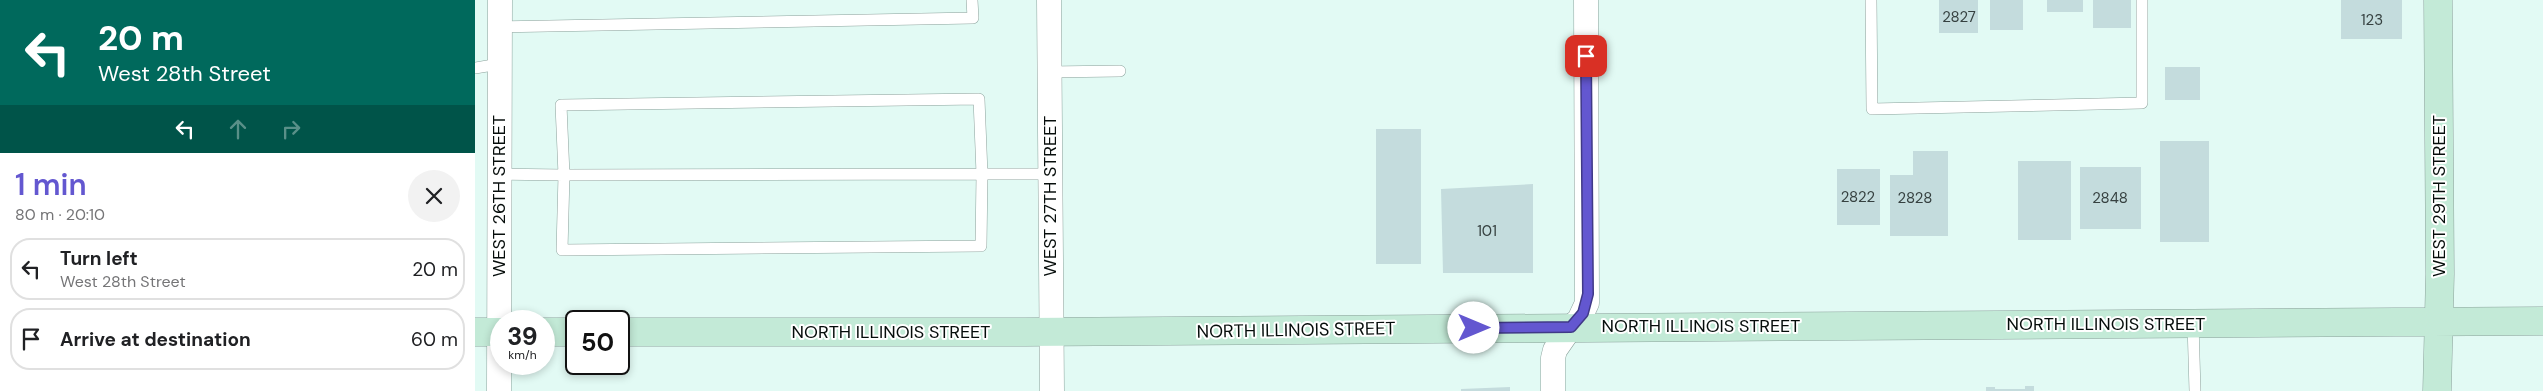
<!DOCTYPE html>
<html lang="en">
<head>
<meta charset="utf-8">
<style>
  body { margin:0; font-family:"DM Sans",sans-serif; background:#f2f2f2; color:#202124; height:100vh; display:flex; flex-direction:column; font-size:19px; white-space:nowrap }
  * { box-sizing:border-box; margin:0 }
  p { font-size:16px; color:#757577 }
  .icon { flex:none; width:28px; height:28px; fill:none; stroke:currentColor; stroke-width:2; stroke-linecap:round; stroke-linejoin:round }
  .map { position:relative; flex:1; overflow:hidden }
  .side { display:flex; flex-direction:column; background:#fff; width:475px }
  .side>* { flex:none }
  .top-card { background:#00695c; color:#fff; overflow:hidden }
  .speed { position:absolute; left:15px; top:310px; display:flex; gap:10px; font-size:25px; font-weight:700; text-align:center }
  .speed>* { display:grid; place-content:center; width:65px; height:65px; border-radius:50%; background:#fff; box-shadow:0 2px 8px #0003; line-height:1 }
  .speed small { font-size:12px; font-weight:400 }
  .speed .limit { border:2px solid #111; border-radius:8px; background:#fff; color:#111 }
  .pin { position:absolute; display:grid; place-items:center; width:42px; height:42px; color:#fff; margin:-21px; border-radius:10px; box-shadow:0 2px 8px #0006 }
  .me { position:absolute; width:55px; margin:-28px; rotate:90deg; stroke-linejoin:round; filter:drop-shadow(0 0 4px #0008) }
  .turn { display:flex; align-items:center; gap:18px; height:105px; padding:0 15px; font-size:22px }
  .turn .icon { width:65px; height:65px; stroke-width:2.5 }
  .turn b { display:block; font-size:35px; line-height:42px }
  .lanes { display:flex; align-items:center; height:48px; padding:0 15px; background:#0003; justify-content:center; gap:25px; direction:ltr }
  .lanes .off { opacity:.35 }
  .round { display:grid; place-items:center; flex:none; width:52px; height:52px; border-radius:26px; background:#f2f2f2 }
  .summary { display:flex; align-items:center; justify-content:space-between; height:85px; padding:0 15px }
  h1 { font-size:30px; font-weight:600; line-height:38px; color:#6357d0 }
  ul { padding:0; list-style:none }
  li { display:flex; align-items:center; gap:15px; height:62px; margin:0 10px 8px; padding:0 5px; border:2px solid #e0e0e0; border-radius:20px }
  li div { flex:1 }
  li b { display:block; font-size:19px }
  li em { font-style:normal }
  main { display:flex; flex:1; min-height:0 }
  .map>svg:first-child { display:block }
  .building { fill:#c4dcdd }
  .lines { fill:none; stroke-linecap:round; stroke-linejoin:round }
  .service-casing { stroke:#8ca29c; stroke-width:12 }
  .minor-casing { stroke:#8ca29c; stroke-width:25 }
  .secondary-casing { stroke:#8ca29c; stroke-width:29 }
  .service { stroke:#fff; stroke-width:11 }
  .minor { stroke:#fff; stroke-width:24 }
  .secondary { stroke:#c3ead7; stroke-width:28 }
  .route-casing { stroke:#403987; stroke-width:12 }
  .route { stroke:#6357d0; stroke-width:9 }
  .labels { text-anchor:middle; stroke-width:4; stroke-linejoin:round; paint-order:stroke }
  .number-label { font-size:15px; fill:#364140 }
  .street-label { font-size:18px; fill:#060d0b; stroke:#fff }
</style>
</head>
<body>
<main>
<section class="side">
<div class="top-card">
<div class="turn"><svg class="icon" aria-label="left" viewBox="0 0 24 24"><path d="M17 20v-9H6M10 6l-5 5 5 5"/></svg><div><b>20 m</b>West 28th Street</div></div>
<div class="lanes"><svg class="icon" aria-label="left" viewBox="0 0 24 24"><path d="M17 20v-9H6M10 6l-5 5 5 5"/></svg><svg class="icon off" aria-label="ahead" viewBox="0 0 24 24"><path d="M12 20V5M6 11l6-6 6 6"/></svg><svg class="icon off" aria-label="right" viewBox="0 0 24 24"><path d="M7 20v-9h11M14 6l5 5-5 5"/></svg></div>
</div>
<div class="summary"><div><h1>1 min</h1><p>80 m · 20:10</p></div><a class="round"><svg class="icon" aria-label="close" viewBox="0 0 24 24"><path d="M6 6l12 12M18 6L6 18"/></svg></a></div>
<ul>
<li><svg class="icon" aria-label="left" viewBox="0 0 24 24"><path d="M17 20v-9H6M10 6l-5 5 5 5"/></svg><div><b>Turn left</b><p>West 28th Street</p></div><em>20 m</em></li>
<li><svg class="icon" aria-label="arrive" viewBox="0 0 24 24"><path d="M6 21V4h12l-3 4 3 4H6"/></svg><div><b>Arrive at destination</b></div><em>60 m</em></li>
</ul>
</section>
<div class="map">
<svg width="2068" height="391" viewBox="0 0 2068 391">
  <rect width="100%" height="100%" fill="#e2faf4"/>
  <path class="building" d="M1464,0H1503V33H1464Z
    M1515,0H1548V30H1515Z
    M1572,0H1608V12H1572Z
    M1618,0H1656V28H1618Z
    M1866,0H1927V39H1866Z
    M1690,67H1725V100H1690Z
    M901,129H946V264H901Z
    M1685,141H1734V242H1685Z
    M1438,151H1473V236H1415V175H1438Z
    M1543,161H1596V240H1543Z
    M1605,167H1666V229H1605Z
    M1362,169H1405V225H1362Z
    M1058,184V273H968L966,189Z
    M1550,386H1559V391H1511V387H1520V389H1550Z
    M1035,387V391H986V389Z"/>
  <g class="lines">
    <g class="service-casing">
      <path id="service" d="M1396,0L1397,109L1667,103V0
        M25,27L498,18L497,0
        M0,68L24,64
        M574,72L645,71
        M24,174L89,175L86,105L504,99L507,174L506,246L87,250L89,175L507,174H575
        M1718,323L1720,391"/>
    </g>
    <g class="minor-casing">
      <path id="minor" d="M574,0L577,391
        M24,391L25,0
        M1078,391V358L1080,350L1096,327L1104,320L1112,303L1111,0"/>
    </g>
    <g class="secondary-casing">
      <path id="secondary" d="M0,332H26
        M69,332H101
        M144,332H550L2068,321
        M1962,391L1965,274L1963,0"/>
    </g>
    <use href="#service" class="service"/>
    <use href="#minor" class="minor"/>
    <use href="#secondary" class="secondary"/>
  </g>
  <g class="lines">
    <g class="route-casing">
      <path id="route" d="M999,328L1096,327L1108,313L1113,294L1111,56"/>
    </g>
    <use href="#route" class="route"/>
  </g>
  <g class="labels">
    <g class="number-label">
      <text x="1484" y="22">2827</text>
      <text x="1897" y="25">123</text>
      <text x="1383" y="202">2822</text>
      <text x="1440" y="203">2828</text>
      <text x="1635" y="203">2848</text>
      <text x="1012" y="236">101</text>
    </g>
    <g class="street-label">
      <text transform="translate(24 196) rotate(-90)" y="6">WEST 26TH STREET</text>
      <text transform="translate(575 196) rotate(-90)" y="6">WEST 27TH STREET</text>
      <text transform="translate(1964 196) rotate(-90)" y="6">WEST 29TH STREET</text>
      <text x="1631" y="330">NORTH ILLINOIS STREET</text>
      <text x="1226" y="332">NORTH ILLINOIS STREET</text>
      <text transform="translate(821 330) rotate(-1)" y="6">NORTH ILLINOIS STREET</text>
      <text x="416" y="338">NORTH ILLINOIS STREET</text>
    </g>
  </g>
</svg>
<div class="speed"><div>39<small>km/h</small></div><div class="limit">50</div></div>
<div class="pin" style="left:1111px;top:56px;background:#d93025"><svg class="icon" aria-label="arrive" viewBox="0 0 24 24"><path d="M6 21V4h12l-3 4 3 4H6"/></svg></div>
<svg class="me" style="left:999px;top:328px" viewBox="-20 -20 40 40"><circle r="19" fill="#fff"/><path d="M0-13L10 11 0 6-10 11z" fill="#6357d0"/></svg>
</div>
</main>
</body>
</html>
